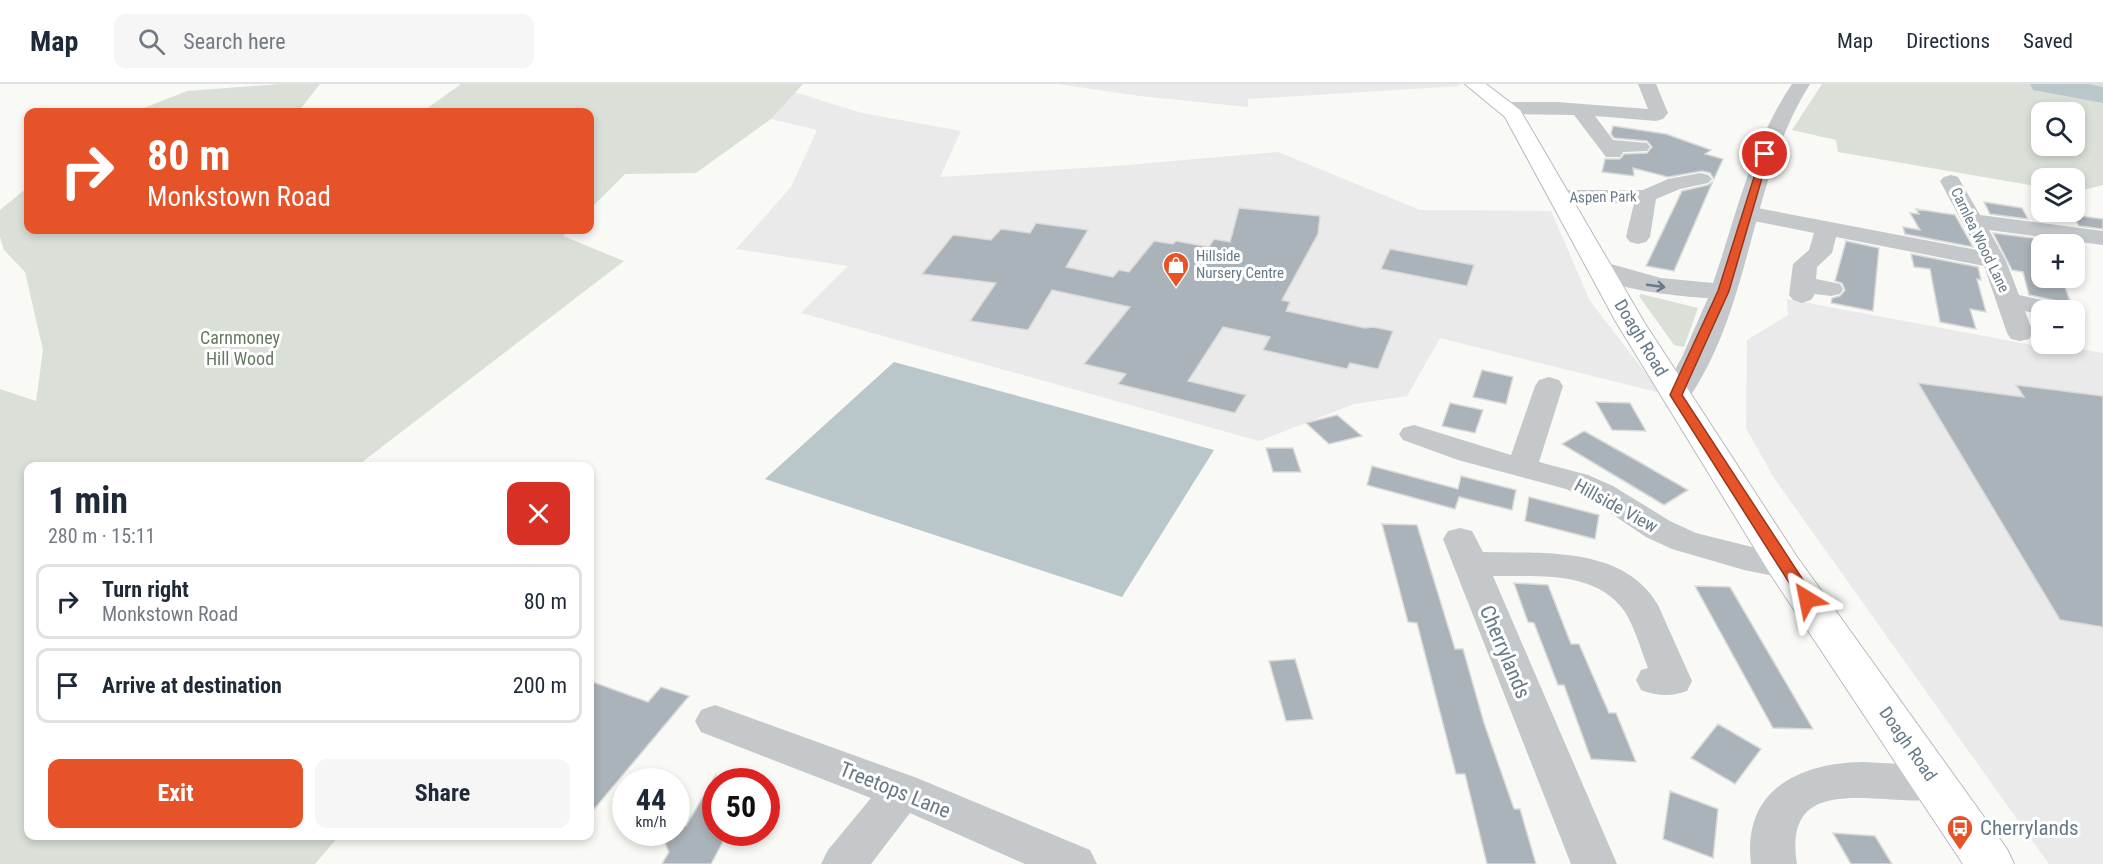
<!DOCTYPE html>
<html lang="en">
<head>
<meta charset="utf-8">
<style>
  body { margin:0; font-family:"Roboto Condensed",sans-serif; background:#f6f6f7; color:#1f2937; height:100vh; display:flex; flex-direction:column; font-size:22px; white-space:nowrap }
  * { box-sizing:border-box; margin:0 }
  p { font-size:20px; color:#747a83 }
  .icon { flex:none; width:33px; height:33px; fill:none; stroke:currentColor; stroke-width:2; stroke-linecap:round; stroke-linejoin:round }
  .map { position:relative; flex:1; overflow:hidden }
  .panel { position:absolute; left:24px; top:378px; width:570px; height:378px; display:flex; flex-direction:column; background:#fff; border-radius:12px; box-shadow:0 3px 9px #0003 }
  .panel>* { flex:none }
  .banner { position:absolute; left:24px; top:24px; width:570px; height:126px; border-radius:12px; box-shadow:0 3px 9px #0003; background:#e65329; color:#fff; overflow:hidden }
  .controls { position:absolute; left:2031px; top:18px; display:grid; gap:12px }
  .controls a { display:grid; place-items:center; width:54px; height:54px; border-radius:12px; background:#fff; box-shadow:0 3px 9px #0003; font-size:30px }
  .speed { position:absolute; left:612px; top:684px; display:flex; gap:12px; font-size:30px; font-weight:700; text-align:center }
  .speed>* { display:grid; place-content:center; width:78px; height:78px; border-radius:50%; background:#fff; box-shadow:0 3px 9px #0003; line-height:1 }
  .speed small { font-size:15px; font-weight:400 }
  .speed .limit { border:9px solid #d22; background:#fff; color:#111 }
  .pin { position:absolute; display:grid; place-items:center; width:51px; height:51px; color:#fff; margin:-26px; border:3px solid #fff; border-radius:50%; box-shadow:0 2px 6px #0007 }
  .me { position:absolute; width:66px; margin:-33px; rotate:325deg; stroke-linejoin:round; filter:drop-shadow(0 0 4px #0008) }
  .turn { display:flex; align-items:center; gap:21px; height:126px; padding:0 24px; font-size:27px }
  .turn .icon { width:78px; height:78px; stroke-width:2.5 }
  .turn b { display:block; font-size:42px; line-height:51px }
  .round { display:grid; place-items:center; flex:none; width:63px; height:63px; border-radius:12px; background:#f6f6f7 }
  .summary { display:flex; align-items:center; justify-content:space-between; height:102px; padding:0 24px }
  h1 { font-size:36px; font-weight:700; line-height:45px }
  .button { display:flex; gap:12px; margin-top:auto; padding:12px 24px }
  .button a { flex:1; height:69px; border-radius:12px; background:#e65329; color:#fff; font-size:24px; font-weight:700; line-height:69px; text-align:center }
  .button a+a { background:#f6f6f7; color:#1f2937 }
  ul { padding:0; list-style:none }
  li { display:flex; align-items:center; gap:18px; height:75px; margin:0 12px 9px; padding:0 12px; border:3px solid #e0e1e3; border-radius:12px }
  li div { flex:1 }
  li b { display:block; font-size:22px }
  li em { font-style:normal }
  header { display:flex; align-items:center; gap:36px; box-sizing:border-box; height:84px; padding:0 30px; background:#fff; border-bottom:2px solid #e0e1e3 }
  header strong { font-size:28px }
  nav { display:flex; gap:33px; margin-inline-start:auto; font-size:21px }
  .search { width:420px; height:54px; background:#f6f6f7; display:flex; align-items:center; gap:15px; box-sizing:border-box; padding:0 21px; border-radius:12px; color:#747a83; font-size:22px }
  .map>svg:first-child { display:block }
  .built { fill:#e9eae9 }
  .green { fill:#dae0d7; fill-rule:evenodd }
  .water { fill:#bac7ca }
  .lines { fill:none; stroke-linecap:round; stroke-linejoin:round }
  .river { fill:#bac7ca; fill-rule:evenodd }
  .building { fill:#aab3b9; stroke:#dadad8; stroke-width:1.5 }
  .secondary-casing { stroke:#b6bcc0; stroke-width:2 }
  .minor { fill:#c4c8cb; fill-rule:evenodd }
  .tertiary { fill:#c4c8cb; fill-rule:evenodd }
  .secondary { fill:#fff; fill-rule:evenodd }
  .oneway { stroke:#677987 }
  .route { fill:#e65329; stroke:#96361b; stroke-width:1.5 }
  .labels { text-anchor:middle; stroke-width:6; stroke-linejoin:round; paint-order:stroke }
  .far-street-label { font-size:15px; fill:#677987; stroke:#fff }
  .far-poi-label { font-size:15px; fill:#677987; stroke:#fff; text-anchor:start }
  .park-label { font-size:18px; fill:#667962; stroke:#fff }
  .street-label { font-size:18px; fill:#677987; stroke:#fff }
  .near-street-label { font-size:21px; fill:#677987; stroke:#fff }
  .near-poi-label { font-size:21px; fill:#677987; stroke:#fff; text-anchor:start }
</style>
</head>
<body>
<header>
<strong>Map</strong>
<div class="search"><svg class="icon" aria-label="search" viewBox="0 0 24 24"><circle cx="10" cy="10" r="6"/><path d="M15 15l6 6"/></svg>Search here</div>
<nav><a>Map</a><a>Directions</a><a>Saved</a></nav>
</header>
<div class="map">
<svg width="2103" height="780" viewBox="0 0 2103 780">
  <rect width="100%" height="100%" fill="#f9f9f6"/>
  <path class="built" d="M1058,0H1457L1460,2L1248,15V23L1140,12Z
    M794,8L862,29L961,47L940,93L1115,82L1278,68L1420,126L1551,127L1590,217L1661,309L1440,254L1407,312L1354,320L1259,357L801,229L848,182L736,165L791,103L817,46L771,35Z
    M1787,215L2032,261L2031,257L2103,269V780H2049L1774,394L1746,344L1747,256L1788,231Z"/>
  <path class="green" d="M281,0H320L298,28H134L187,7Z
    M461,0H803L771,35L696,89L625,90L590,125V28H422Z
    M1822,0H2103V101L2075,108L2074,94H2042L2041,103L1838,68L1836,56L1792,46ZM2042,28H2074V62H2042Z
    M28,103V146H569L563,152L624,177L357,382H28V752H339L315,780H0V305L36,317L43,266L25,188L4,166L0,153V126Z
    M1641,210L1698,224L1684,263L1674,261L1639,212Z"/>
  <path class="water" d="M894,278L1214,366L1122,513L765,395Z"/>
  <g class="lines">
    <path class="river" d="M2030,0H2088L2103,3V19L2033,6Z"/>
  </g>
  <path class="building" d="M1613,42L1666,50L1711,66L1705,70L1723,75L1714,95L1710,89L1702,87L1668,93L1633,84L1634,92L1602,88L1605,75H1620L1624,70L1647,69L1652,63L1647,57L1614,54L1611,50Z
    M1713,97L1674,187L1646,182L1682,107L1708,101Z
    M1984,118L2022,124L2028,135L1990,130Z
    M1239,124L1320,132L1318,150L1282,216L1290,218L1286,227L1365,244L1373,243L1393,247L1378,285L1350,279L1347,285L1263,266L1270,253L1223,243L1188,297L1246,311L1235,329L1118,300L1126,290L1084,280L1130,223L1052,206L1028,246L970,237L996,199L922,190L953,151L991,156L1001,145L1030,149L1036,139L1088,146L1066,183L1113,193L1119,186L1129,188L1154,157L1173,160L1176,157L1209,163L1214,155L1230,158Z
    M1916,125L1955,131L1973,163L1905,150L1903,143L1920,146L1910,129L1919,130Z
    M2072,131L2103,135V145L2079,142Z
    M1993,149L2040,155L2044,160H2042V194H2057L2059,201L2065,203L2072,223L2067,219L2029,211L2023,188L2012,186Z
    M1846,157L1879,164L1873,227L1831,219L1832,214L1840,212L1845,206L1842,199L1835,197Z
    M1390,165L1474,181L1467,202L1381,185Z
    M1911,170L1978,183L1981,196L1977,195L1986,228L1970,225L1976,245L1940,238L1930,185L1914,183Z
    M1482,286L1513,293L1506,320L1473,313Z
    M1918,299L2024,313L2016,301L2103,312V543L2060,536Z
    M1596,318L1630,319L1646,347L1612,346Z
    M1450,319L1483,326L1475,349L1442,342Z
    M1337,331L1362,352L1329,360L1306,339Z
    M1584,347L1634,375L1688,406L1664,421L1562,360Z
    M1266,364H1293L1301,388H1273Z
    M1372,382L1458,405L1461,392L1516,406L1512,426L1459,413L1455,425L1367,401Z
    M1529,413L1599,431L1595,455L1525,437Z
    M1382,440L1417,441L1455,565H1463L1484,639L1514,725H1520L1536,780H1487L1465,690H1456L1417,539L1408,538Z
    M1514,499L1548,501L1571,560H1579L1609,629H1616L1636,678L1591,675L1564,601H1558L1534,539L1528,538Z
    M1695,502L1730,503L1813,645L1773,644Z
    M1295,575L1313,635L1286,637L1269,577Z
    M590,597L648,618L661,603L689,612L590,730Z
    M1718,640L1761,665L1735,700L1691,674Z
    M716,691V748H728L711,780H662L669,768L660,748H676V740L686,742Z
    M1670,707L1718,725L1713,774L1663,755Z
    M1833,749L1875,752L1892,780H1851Z"/>
  <g class="lines">
    <g class="secondary-casing">
      <path id="secondary" d="M1465,0H1486L1520,26L1644,238L1797,473L2007,765L2014,780H1963L1771,491L1616,238L1505,33Z"/>
    </g>
    <path class="minor" d="M1638,0H1656L1668,29L1663,35L1656,37L1595,32L1613,56L1647,59L1650,63L1647,67L1623,68L1620,73H1606L1574,31L1508,30L1501,28L1499,24L1501,20L1508,18H1557L1648,25Z
      M1701,89L1708,91L1712,95L1708,99L1680,105L1656,115L1650,153L1646,158L1638,160L1630,158L1626,153L1634,119L1560,120L1552,118L1549,113L1552,108L1560,106H1643L1668,95Z
      M1951,91L1958,93L1980,131L2103,147V161L1989,146L2006,177L2019,211L2067,221L2071,226H2042V231L2025,227L2033,249L2029,255L2020,257L2011,255L2007,249L1984,182L1836,153L1832,169L1817,183L1816,195L1840,200L1843,205L1840,210L1831,212L1815,210L1811,216L1802,219L1793,216L1789,211L1793,180L1809,166L1814,149L1739,134L1736,129L1739,124L1747,122L1977,166L1940,97L1944,93Z
      M1549,293L1559,296L1563,302L1539,378L1588,391L1613,402L1670,437L1696,449L1796,474L1801,482L1796,490L1784,494L1744,486L1672,465L1646,453L1591,416L1566,405L1458,376L1403,356L1399,350L1403,344L1414,341L1511,371L1535,302L1539,296Z
      M1460,444L1472,447L1483,468C1542,470 1623,461 1658,521L1692,597L1687,607C1670,613 1658,612 1641,606L1636,596L1641,586L1648,584C1641,566 1635,544 1625,528C1596,486 1537,493 1493,492L1617,780H1571L1443,455L1448,447Z
      M715,621L917,694L1090,766L1097,780H1025L910,729L871,780H821L828,766L871,714L701,648L695,637L701,626Z
      M1863,678L1936,682L1951,688L1957,700L1951,712C1899,731 1780,676 1797,780H1751C1742,706 1799,679 1863,678Z"/>
    <path class="tertiary" d="M1792,0H1810C1749,97 1753,222 1687,317L1676,320L1665,317L1661,311L1682,273L1708,214C1683,213 1601,205 1587,185L1591,180L1600,177L1661,194L1713,199C1737,130 1751,61 1792,0Z"/>
    <use href="#secondary" class="secondary"/>
  </g>
  <defs><path id="oneway-shaft" d="M-6 0H5M1.5-3L5.5 0L1.5 3" fill="none" stroke-width="1.6" stroke-linecap="round" stroke-linejoin="round" transform="scale(1.5)"/></defs>
  <use class="oneway" href="#oneway-shaft" transform="translate(1656 202) rotate(8)"/>
  <path class="route" d="M1762,68L1769,70L1729,207L1682,311L1813,511L1815,515L1813,519H1802L1670,311L1718,207Z"/>
  <defs>
    <g id="shop-pin" transform="scale(1.35)"><path d="M0 17L-7.5 6A9.5 9.5 0 1 1 7.5 6Z" fill="#e65329" stroke="#fff"/><path d="M-5-2.5h2.3a2.7 3.5 0 0 1 5.4 0H5L5.5 6h-11ZM-1.5-2.5h3a1.5 2.3 0 0 0-3 0Z" fill="#fff"/></g>
    <g id="bus-pin" transform="scale(1.35)"><path d="M0 17L-7.5 6A9.5 9.5 0 1 1 7.5 6Z" fill="#e65329" stroke="#fff"/><path d="M-5-6H5V4H4V6H2V4H-2V6H-4V4H-5ZM-3.5-4V0h7V-4ZM-3.5 1.2v1.5H-2V1.2ZM2 1.2v1.5H3.5V1.2Z" fill="#fff"/></g>
  </defs>
  <g fill-rule="evenodd">
    <use href="#shop-pin" x="1176" y="181"/>
    <use href="#bus-pin" x="1960" y="744"/>
  </g>
  <g class="labels">
    <g class="far-street-label">
      <text transform="translate(1603 113) rotate(-1)" y="5">Aspen Park</text>
      <text transform="translate(1980 156) rotate(64)" y="5">Carnlea Wood Lane</text>
    </g>
    <g class="far-poi-label">
      <text x="1196" y="177">Hillside<tspan x="1196" dy="17">Nursery Centre</tspan></text>
    </g>
    <g class="park-label">
      <text x="240" y="260">Carnmoney<tspan x="240" dy="21">Hill Wood</tspan></text>
    </g>
    <g class="street-label">
      <text transform="translate(1641 254) rotate(59)" y="6">Doagh Road</text>
      <text transform="translate(1616 422) rotate(29)" y="6">Hillside View</text>
      <text transform="translate(1908 660) rotate(55)" y="6">Doagh Road</text>
    </g>
    <g class="near-street-label">
      <text transform="translate(1505 568) rotate(67)" y="7">Cherrylands</text>
      <text transform="translate(895 706) rotate(22)" y="7">Treetops Lane</text>
    </g>
    <g class="near-poi-label">
      <text x="1980" y="751">Cherrylands</text>
    </g>
  </g>
</svg>
<div class="controls">
<a><svg class="icon" aria-label="search" viewBox="0 0 24 24"><circle cx="10" cy="10" r="6"/><path d="M15 15l6 6"/></svg></a>
<a><svg class="icon" aria-label="layers" viewBox="0 0 24 24"><path d="M12 4l9 5-9 5-9-5zM3 14l9 5 9-5"/></svg></a>
<a>+</a>
<a>−</a>
</div>
<div class="speed"><div>44<small>km/h</small></div><div class="limit">50</div></div>
<div class="pin" style="left:1765px;top:70px;background:#d93025"><svg class="icon" aria-label="arrive" viewBox="0 0 24 24"><path d="M6 21V4h12l-3 4 3 4H6"/></svg></div>
<svg class="me" style="left:1807px;top:515px" viewBox="-20 -20 40 40"><path d="M0-17L14 15 0 8-14 15z" fill="#e65329" stroke="#fff" stroke-width="4"/></svg>
<div class="banner">
<div class="turn"><svg class="icon" aria-label="right" viewBox="0 0 24 24"><path d="M7 20v-9h11M14 6l5 5-5 5"/></svg><div><b>80 m</b>Monkstown Road</div></div>
</div>
<section class="panel">
<div class="summary"><div><h1>1 min</h1><p>280 m · 15:11</p></div><a class="round" style="background:#d93025;color:#fff"><svg class="icon" aria-label="close" viewBox="0 0 24 24"><path d="M6 6l12 12M18 6L6 18"/></svg></a></div>
<ul>
<li><svg class="icon" aria-label="right" viewBox="0 0 24 24"><path d="M7 20v-9h11M14 6l5 5-5 5"/></svg><div><b>Turn right</b><p>Monkstown Road</p></div><em>80 m</em></li>
<li><svg class="icon" aria-label="arrive" viewBox="0 0 24 24"><path d="M6 21V4h12l-3 4 3 4H6"/></svg><div><b>Arrive at destination</b></div><em>200 m</em></li>
</ul>
<div class="button"><a>Exit</a><a>Share</a></div>
</section>
</div>
</body>
</html>
